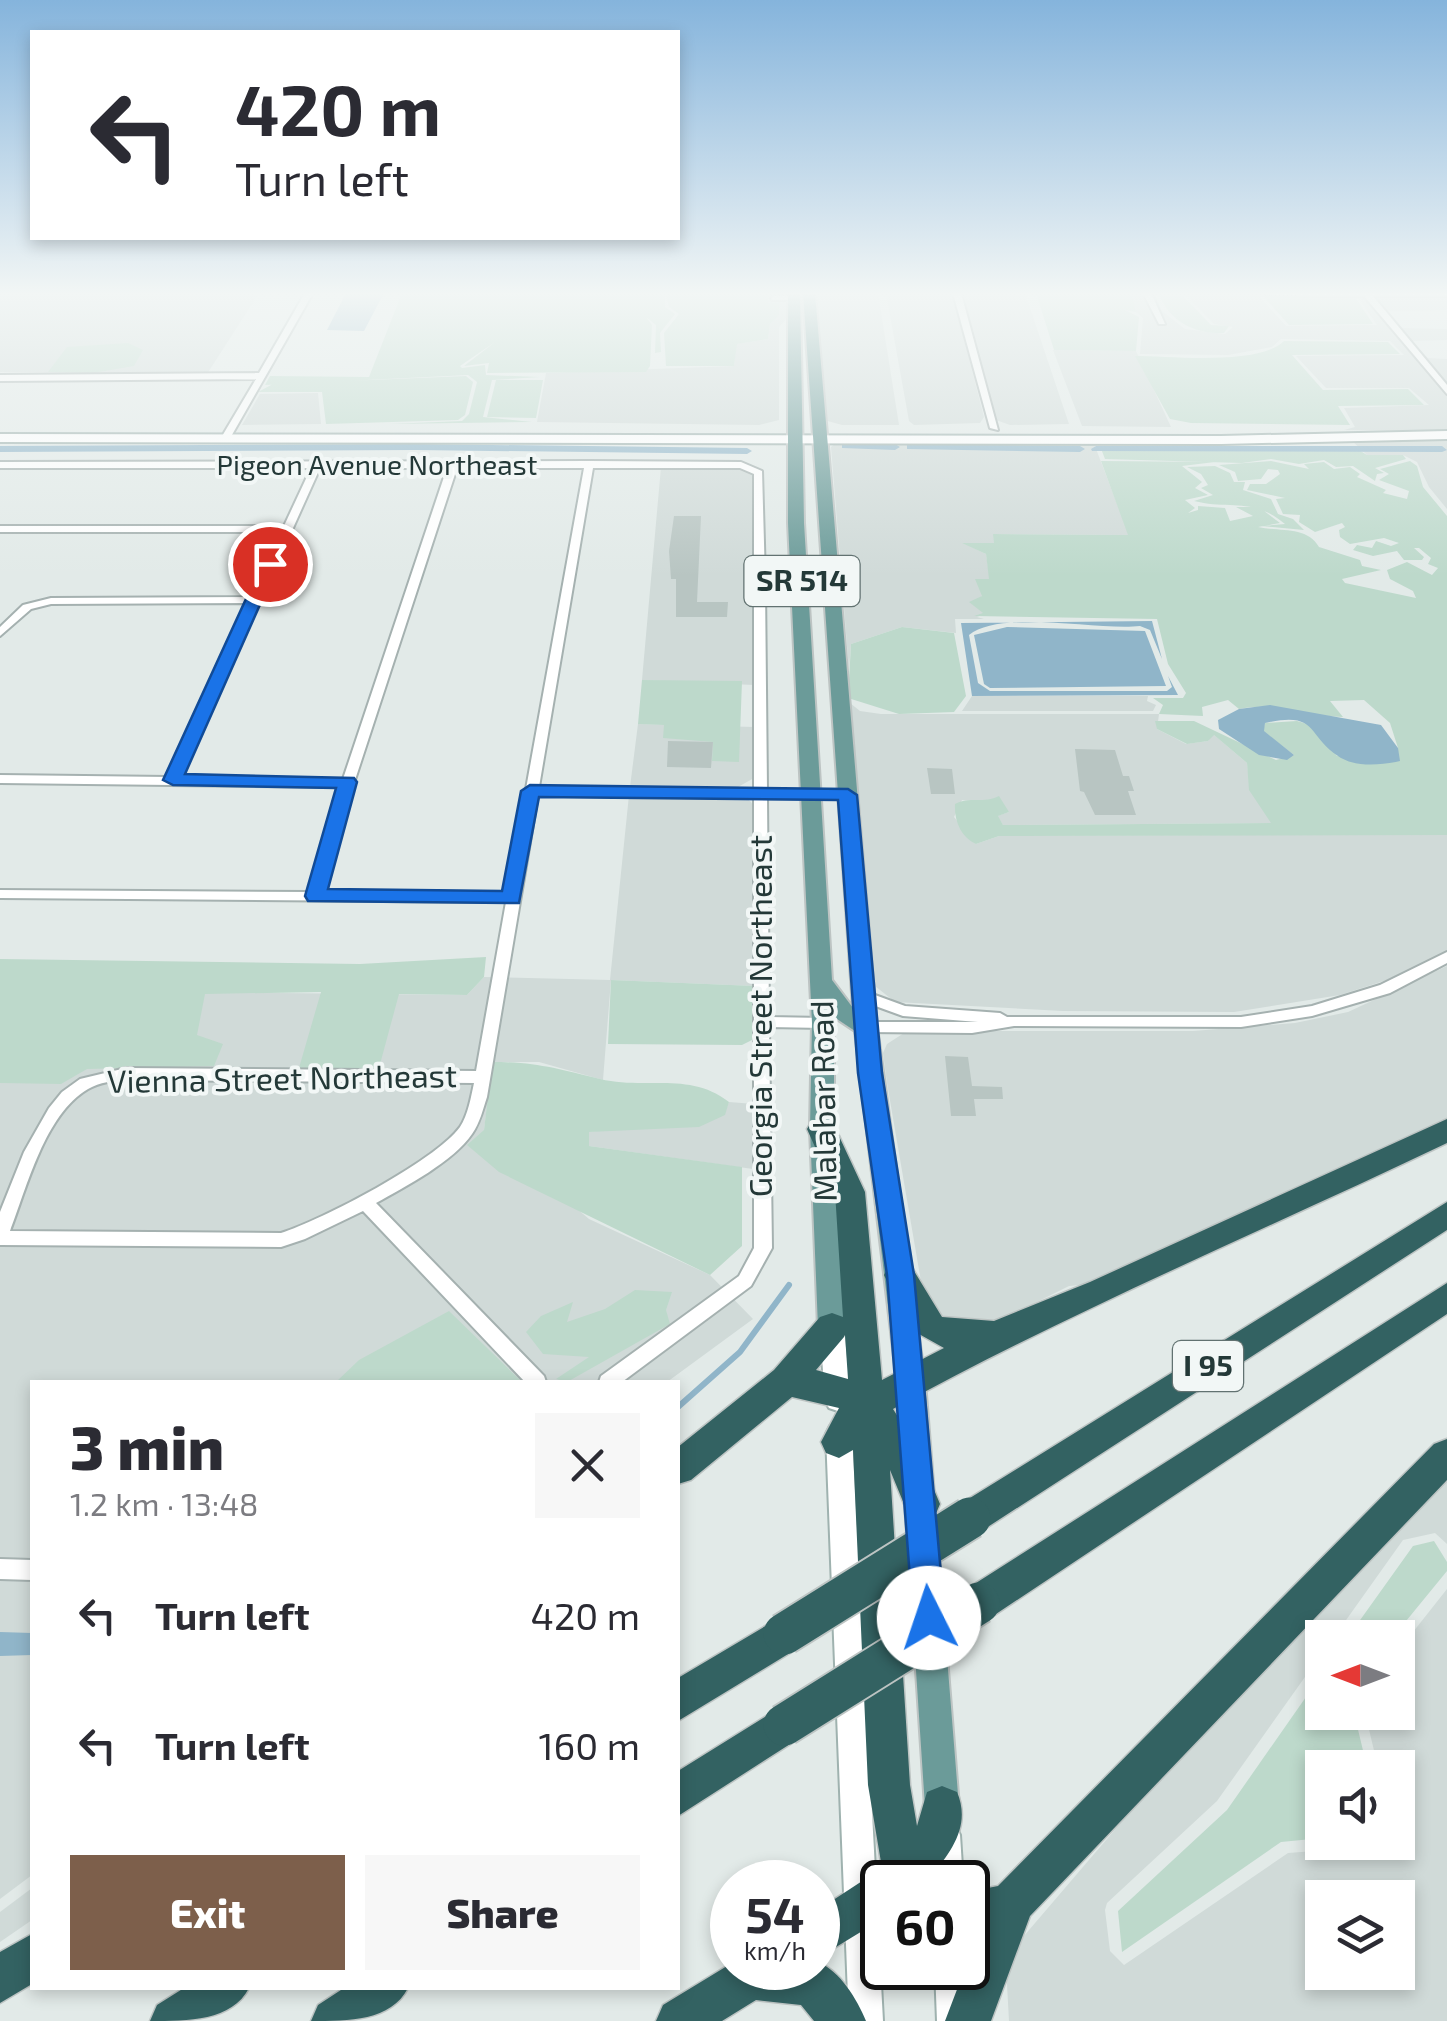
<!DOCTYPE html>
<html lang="en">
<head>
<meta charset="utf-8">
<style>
  body { margin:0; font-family:"Exo 2",sans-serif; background:#f7f7f7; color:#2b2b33; height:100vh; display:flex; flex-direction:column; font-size:38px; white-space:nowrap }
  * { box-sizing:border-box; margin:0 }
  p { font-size:32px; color:#7c7c81 }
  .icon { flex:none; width:55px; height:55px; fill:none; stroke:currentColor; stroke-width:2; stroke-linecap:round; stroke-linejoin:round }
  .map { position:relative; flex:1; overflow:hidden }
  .panel { position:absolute; left:30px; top:1380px; width:650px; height:610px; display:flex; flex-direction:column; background:#fff; border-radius:0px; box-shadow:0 5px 15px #0003 }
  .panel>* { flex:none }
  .guide { position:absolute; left:30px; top:30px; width:650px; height:210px; border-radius:0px; box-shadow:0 5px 15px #0003; background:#fff; color:#2b2b33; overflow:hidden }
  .needle { width:65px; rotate:270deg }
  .tools { position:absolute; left:1305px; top:1620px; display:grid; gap:20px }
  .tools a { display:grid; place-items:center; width:110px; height:110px; border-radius:0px; background:#fff; box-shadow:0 5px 15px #0003; font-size:50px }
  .speed { position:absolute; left:710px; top:1860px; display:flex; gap:20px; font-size:50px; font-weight:700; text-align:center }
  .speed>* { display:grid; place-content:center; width:130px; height:130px; border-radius:50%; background:#fff; box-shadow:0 5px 15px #0003; line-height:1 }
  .speed small { font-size:25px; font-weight:400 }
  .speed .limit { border:5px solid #111; border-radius:15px; background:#fff; color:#111 }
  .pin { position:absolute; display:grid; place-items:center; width:85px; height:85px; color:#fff; margin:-42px; border:5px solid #fff; border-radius:50%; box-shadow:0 2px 10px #0007 }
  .me { position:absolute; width:110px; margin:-55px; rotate:356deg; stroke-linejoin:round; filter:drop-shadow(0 0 8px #0008) }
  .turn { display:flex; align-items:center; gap:35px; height:210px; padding:0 40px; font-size:45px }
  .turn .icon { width:130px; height:130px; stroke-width:2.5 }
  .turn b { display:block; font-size:70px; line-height:85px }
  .round { display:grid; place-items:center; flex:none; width:105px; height:105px; border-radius:0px; background:#f7f7f7 }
  .head { display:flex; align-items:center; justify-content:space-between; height:170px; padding:0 40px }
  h1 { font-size:60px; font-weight:800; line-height:75px }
  .primary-button { display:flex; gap:20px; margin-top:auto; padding:20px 40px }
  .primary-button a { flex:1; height:115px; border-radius:0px; background:#7d5f4b; color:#fff; font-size:40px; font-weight:800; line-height:115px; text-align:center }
  .primary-button a+a { background:#f7f7f7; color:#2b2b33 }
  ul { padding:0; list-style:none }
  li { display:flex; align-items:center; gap:30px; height:130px; padding:0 40px }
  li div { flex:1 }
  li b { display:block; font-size:38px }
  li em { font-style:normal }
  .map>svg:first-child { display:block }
  .built { fill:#d0dad8; fill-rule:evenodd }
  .green { fill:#bdd9cb }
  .water { fill:#90b5c9 }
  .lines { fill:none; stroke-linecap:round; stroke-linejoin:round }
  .stream { stroke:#90b5c9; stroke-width:6 }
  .canal { fill:#90b5c9; fill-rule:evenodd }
  .building { fill:#b8c5c2 }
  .minor-casing { stroke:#a5b1b0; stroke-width:4 }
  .secondary-casing { stroke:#9fb2af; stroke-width:4 }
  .primary-casing { stroke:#bdc4c3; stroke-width:4 }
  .motorway-casing { stroke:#bdc4c3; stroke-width:3 }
  .minor { fill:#fff; fill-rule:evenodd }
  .secondary { fill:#fff; fill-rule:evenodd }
  .primary { fill:#6b9b99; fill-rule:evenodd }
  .motorway { fill:#336262; fill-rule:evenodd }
  .motorway-bridge-casing { stroke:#bdc4c3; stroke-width:45; stroke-linecap:butt }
  .motorway-bridge { stroke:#336262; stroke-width:41 }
  .route { fill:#1a73e8; stroke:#114b97; stroke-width:2.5 }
  .labels { text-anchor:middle; stroke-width:8; stroke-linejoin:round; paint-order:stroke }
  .far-street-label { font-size:28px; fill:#243938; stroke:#f2f7f6 }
  .shield { fill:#f2f7f6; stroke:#627271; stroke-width:2.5 }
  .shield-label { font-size:30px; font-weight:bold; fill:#243938 }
  .street-label { font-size:32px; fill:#243938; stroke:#f2f7f6 }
</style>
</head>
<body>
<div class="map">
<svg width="1447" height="2021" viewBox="0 0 1447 2021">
  <rect width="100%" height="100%" fill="#e2eae8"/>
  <path class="built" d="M0,293H259L207,374L0,372Z
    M768,293H790L787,318L779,327V420L759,425L537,422L546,373L734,366L736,344L768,339L770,324L779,314L767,303Z
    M812,293H878L899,425H842L824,420Z
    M886,293H952L984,417L980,423L914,425L909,421Z
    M960,293H1025L1069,424L1010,425L996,420Z
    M1132,293H1447V310L1385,311L1400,328L1447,329V340L1411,341L1428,358L1447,359V431L1344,430L1355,427L1344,408L1429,405L1409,388H1326L1296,356L1404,355L1390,341L1281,339L1272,347L1228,355L1140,354L1143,318L1136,312ZM1155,295H1186L1214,324L1233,327L1225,334L1185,329L1162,311ZM1357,296L1377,325L1286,326L1260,297Z
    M1053,350L1136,351L1171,427L1082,426Z
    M318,393L321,424L242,425L260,394Z
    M1447,437V509L1429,487L1417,462L1403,455H1367L1350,439Z
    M838,441H1093L1129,535L994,534L995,543H964L986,554L990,580L977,605L984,614L977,617L984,619H955L956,633L902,627L851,644L849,670L831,447Z
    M661,467H739L753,473L754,685L642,680Z
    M972,696H1148L1147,701L1156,705L1153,711H962Z
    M850,703L860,711L881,714H1159L1157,729L1186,744L1208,741L1213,734L1247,763L1250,790L1272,823L1003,825L997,816L1009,812L988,802L962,800L954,817L976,844L999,836L1447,834V951L1387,980L1340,995L1234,1012L1063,1011L895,1002L875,986Z
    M638,724L755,727L754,778L738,787H630Z
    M629,795L745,797L751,802L756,811L755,986L611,980L603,1080L539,1062H493L484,1130L589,1219L710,1275L753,1319L667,1382H32V1875L0,1899V990L467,995L484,977L610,980Z
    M1447,966V1120L1101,1283L1069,1286L999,1321L942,1324L925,1305L887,1083L883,1053L887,1044L904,1033L924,1031H1193L1295,1023L1348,1012Z
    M729,1102L754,1104L753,1169L589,1146L588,1132L724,1115Z
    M1447,1473V1544L1435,1533L1403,1540L1334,1637L1322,1638V1653L1217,1801L1107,1903L1105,1910L1110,1951L1124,1965L1288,1853L1328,1850L1337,1843L1398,1842V1768L1378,1767L1365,1713L1398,1712V1651L1447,1589V2021H1009L1006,1966L1012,1950L1201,1729ZM1322,1898H1398V1972H1322Z
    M32,1888V1920L0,1942V1912Z"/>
  <path class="green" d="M402,293H768V303H779V315L770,324L768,339L737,344L734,366H666L664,333L679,314L669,307L665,293V307L675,314L660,333L661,352L655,353L656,325L646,317L652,325L650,366L646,372L487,373L489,363L464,366L495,342L460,366L462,368L485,365L486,375L540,377L492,380L483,417L532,422L389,424L462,421L469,414L477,382L468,375L265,385L270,376L369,377Z
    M1036,293H1132L1136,312L1125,310L1139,317L1136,351L1054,350Z
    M1159,295L1183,296L1211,325L1229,326L1224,333C1194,334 1171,322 1159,295Z
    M1264,297H1355L1373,324L1289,325Z
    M1284,341L1388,342L1400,354L1292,355L1323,390L1408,389L1424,405L1338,406L1350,425L1191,423L1170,419L1135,356C1170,356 1259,366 1284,341Z
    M128,343L143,350L134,366L93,373L48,372L67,347Z
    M466,376L473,382L465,415L458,420L326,424L322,392H258L273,384Z
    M496,380H543L536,418L487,417Z
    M1100,446L1354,447L1367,455H1403L1406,459L1375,468L1384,473L1377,474L1375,481L1353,466L1336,467L1324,460L1299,464L1271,459L1242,463L1105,459Z
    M1101,461L1215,462L1182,466L1202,482L1195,488L1208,495L1185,500L1195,508L1188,513L1198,510V506L1225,508L1230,521L1253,516L1236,507H1259L1280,523L1258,527C1280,532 1307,526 1319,547L1360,560L1362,566L1381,570L1342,579L1345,583L1416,598L1413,591L1390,579L1387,570L1407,562L1432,575L1438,568L1428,564L1431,558L1419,548H1414L1424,557L1422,560H1404L1397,551L1373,556L1353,550L1357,545L1372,548L1376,541L1391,546L1399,543L1384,538L1350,544L1340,537L1339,530L1345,527L1342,523L1315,532L1299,522L1300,515L1283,514L1276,499L1285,498L1247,490L1250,484H1266L1280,474L1278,470L1268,469L1261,479L1238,481L1235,472L1219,465L1271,461L1309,469L1304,464L1324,462L1334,469L1350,467L1360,474L1357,477L1386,490L1383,493L1407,499L1409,491L1379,480L1389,474L1380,469L1410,461L1417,466L1423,487L1447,516V835L999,836L976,844C961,837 954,821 955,804C969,796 984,804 999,796L1009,812L998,816L1003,825L1271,823L1249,790L1247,763L1214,735L1208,741L1187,744L1157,729L1155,721H1194L1276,760L1294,755L1263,731L1265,723L1297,721L1314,726L1337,756L1398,748L1390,723L1364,700L1330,701L1343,717C1307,716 1276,701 1239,709L1228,700L1202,707L1203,716L1159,714L1163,705L1153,698H1183L1186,693L1168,664L1157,619L974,616L983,613L969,602L982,596L975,579H989L986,554L962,543H994L993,534L1128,535Z
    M1215,466L1230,473L1234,482H1245L1243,490L1271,499L1278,514L1293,519L1304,530L1262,526L1285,524C1253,497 1230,510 1194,501L1213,495L1201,488L1208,485L1201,474L1187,467Z
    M902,627L954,633L966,696L954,712L899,714L848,698L851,644Z
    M642,680L742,681L739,762L712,761L713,742L663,738L664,725L638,724Z
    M486,957L484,977L467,995L399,994L379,1068H299L321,992L205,994L197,1035L223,1044L214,1066L87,1069L61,1084L0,1083V959L360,964Z
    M611,980L755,986L754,1039L742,1045L608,1044Z
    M492,1062C537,1062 558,1069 600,1079C645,1090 690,1071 729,1102L725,1115L699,1127L589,1132V1146L742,1167V1246L710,1275L499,1172L467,1145L484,1130Z
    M635,1290L672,1292L666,1310L670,1324L567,1382L556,1379L589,1357L543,1354L526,1332L541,1316L573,1302L567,1322L605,1309Z
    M449,1311L522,1382H336L359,1360Z
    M1434,1541L1447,1562V1571L1393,1637H1348L1413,1546Z
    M1322,1674V1712L1354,1713L1367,1767L1322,1768V1838L1281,1842L1122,1952L1118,1911L1227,1810Z"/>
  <path class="water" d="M346,293H384L364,331L327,330Z
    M1152,621L1162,659L1150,630L1140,626C1099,631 1000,609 969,635L978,683L990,691H1167L1172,687L1168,676L1178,695L972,696L961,623Z
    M1007,627L1145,631L1166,686L990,688L984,684L974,635Z
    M1270,705L1381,725L1398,748L1400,761C1382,765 1355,768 1338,756C1306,735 1319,711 1265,723L1264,731L1294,755L1287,760L1259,755L1219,729L1218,720L1239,709Z"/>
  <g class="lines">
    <path class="stream" d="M678,1407L740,1352L789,1285"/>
    <path class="canal" d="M846,443L895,444L900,447L895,450L842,448V444Z
      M416,444L747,448L752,451L747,454L416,450L0,452V446Z
      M911,444L1080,446L1085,449L1080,452L907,449V445Z
      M1096,446H1442L1447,450L1442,452L1092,451L1091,449Z
      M0,1632L32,1633V1655L0,1656Z"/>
  </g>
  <path class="building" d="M674,516H701L697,602H728L727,617H676V579H671L669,551Z
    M668,741L713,742L711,768L667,767Z
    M1075,749L1115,750L1123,776H1129L1134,791H1128L1136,815H1095L1084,792L1080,791Z
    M927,768L952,769L955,794H931Z
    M945,1056L968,1057L972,1086L1002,1087L1003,1099H974L976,1116H951Z"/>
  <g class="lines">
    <g class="minor-casing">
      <path id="minor" d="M305,293H313L229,440L221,438L256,379L0,381V375L259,373Z
        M953,293H961L998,430L990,428Z
        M1143,293H1151L1165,324H1159Z
        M1263,293H1447V296H1373L1447,385V394L1364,296L1267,295Z
        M775,296H793L797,298L793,300H772L771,298Z
        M589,461L741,462L762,471L765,579H802L807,582L802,585H765L767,790L848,791L854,795L848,799L767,798L769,1017L823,1018L831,1023L823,1028L769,1027L772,1248L751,1286L622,1382H599L601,1376L739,1276L754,1248V798L538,795L487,1097C483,1109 480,1123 472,1134C454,1161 405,1187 376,1203L544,1376L546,1382H525L363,1211L305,1239L281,1247L0,1245V1212L24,1152L49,1108L62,1092L80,1079L126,1068L476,1071L506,902L0,898V890L309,892L341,787L0,783V775L168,777L248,603L51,604L31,609L0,636V627L23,605L51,598L251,597L281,532H0V526H284L311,468H0V462ZM320,468H447L343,779L181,777ZM457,468H584L507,894L323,892L354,783ZM593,468H740L754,474V790L539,787ZM126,1080L474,1083C471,1097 468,1115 460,1127C435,1161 322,1220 281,1233L10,1231C27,1187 45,1114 88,1089C100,1082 113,1081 126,1080Z
        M1447,952V963L1390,993L1312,1016L1241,1027L1014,1026L972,1033L866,1032L858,1027L866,1022H978L903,1016L859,1000L857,996L859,992L864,991L905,1006L1000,1013L1007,1017H1241L1312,1006L1380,985Z
        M0,1559L32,1560V1580L0,1579Z"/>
    </g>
    <g class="secondary-casing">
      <path id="secondary" d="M1447,431V439L1221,444L0,442V434L1221,436Z
        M832,1317L841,1320L844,1327L851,1400L847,1408L838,1411L829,1408L825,1400L820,1327L823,1320Z
        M839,1423L848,1426L852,1434L883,2021H849L826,1434L830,1426Z
        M944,1819L955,1824L960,1835L963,1882H931L928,1835L933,1824Z
        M935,1968H967L971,2021H937Z"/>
    </g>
    <g class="primary-casing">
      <path id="primary" d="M788,293H800L804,523L832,980L853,1008L803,293H815L877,1027L925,1382L959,1807L954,1819L942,1824L930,1819L925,1807L897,1382L855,1031L834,1017V1129L846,1327L842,1335L832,1339L822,1335L818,1327L810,1129L812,1023L788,523Z"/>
    </g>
    <g class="motorway-casing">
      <path id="motorway" d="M822,1118L832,1121L865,1192L882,1380L944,1348L910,1329L884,1275L889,1266L900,1262L911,1266L942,1317L994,1321L1090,1282L1447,1119V1143C1263,1231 1071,1311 893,1409L914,1442L940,1504L935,1516L922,1521L909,1516L890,1470L910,1785L917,1826L927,1792L942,1786L957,1792C971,1825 952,1851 931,1876L934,1882H882V1919L818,1958V1910L882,1868L868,1785L853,1450L839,1458L826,1453L821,1442L839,1408L792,1397L691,1480L678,1484V1447L774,1370L820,1317L832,1313L843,1317L835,1192L807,1129L812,1121ZM845,1335L848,1379L816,1370L844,1337Z
        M1447,1202V1230L983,1530L970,1535L957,1530L952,1518L957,1506Z
        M1447,1283V1314L993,1616L979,1622L965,1616L960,1603L965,1590Z
        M1447,1439V1480L1030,1916L991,2021H945L977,1937L968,1936V1892L998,1886L1434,1444Z
        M784,1615L798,1620L804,1634L798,1648L678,1721V1678Z
        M784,1705L798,1711L804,1725L798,1739L678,1816V1771Z
        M32,1934V1984L0,2003V1952Z
        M818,1962C840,1971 857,1999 866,2021H814L801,2005L756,2000L722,2021H656L663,2005L732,1963V1968H818Z
        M184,1988H249C232,2021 188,2021 150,2021L157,2005Z
        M344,1988H408C391,2021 349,2021 311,2021L318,2005Z"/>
    </g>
    <use href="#minor" class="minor"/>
    <use href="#secondary" class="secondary"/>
    <use href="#primary" class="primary"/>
    <use href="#motorway" class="motorway"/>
    <g class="motorway-bridge-casing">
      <path id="motorway-bridge" d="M784,1634L970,1518
        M784,1725L979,1603"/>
    </g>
    <use href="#motorway-bridge" class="motorway-bridge"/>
  </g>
  <linearGradient id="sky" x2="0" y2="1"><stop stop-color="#85b4dc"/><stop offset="0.51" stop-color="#f2f6f5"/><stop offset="1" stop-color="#f2f6f5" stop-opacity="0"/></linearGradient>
  <rect width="1447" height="576" fill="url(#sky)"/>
  <path class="route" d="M270,559L278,564L185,774L354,778L357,782L328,889L502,891L521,791L530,785L848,789L857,795L882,1073L914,1275L945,1618L941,1629L929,1633L918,1629L913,1618L887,1275L858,1073L838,800L539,797L519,903L308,901L305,896L336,788L173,785L163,780L262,564Z"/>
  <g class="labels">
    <g class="far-street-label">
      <text x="377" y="475">Pigeon Avenue Northeast</text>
    </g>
    <g class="shield">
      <rect x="744.5" y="556" width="115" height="50" rx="8"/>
      <rect x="1173" y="1341" width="70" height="50" rx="8"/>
    </g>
    <g class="shield-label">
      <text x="802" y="591">SR 514</text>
      <text x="1208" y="1376">I 95</text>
    </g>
    <g class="street-label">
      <text transform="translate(761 1016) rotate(-90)" y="11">Georgia Street Northeast</text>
      <text transform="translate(282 1079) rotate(-1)" y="11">Vienna Street Northeast</text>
      <text transform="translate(824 1101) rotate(-91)" y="11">Malabar Road</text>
    </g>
  </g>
</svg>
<div class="tools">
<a><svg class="needle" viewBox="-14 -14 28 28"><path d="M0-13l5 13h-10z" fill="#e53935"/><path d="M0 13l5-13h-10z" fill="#7c7c81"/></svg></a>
<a><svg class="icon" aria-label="sound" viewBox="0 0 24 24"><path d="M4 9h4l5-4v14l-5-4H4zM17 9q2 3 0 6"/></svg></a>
<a><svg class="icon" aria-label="layers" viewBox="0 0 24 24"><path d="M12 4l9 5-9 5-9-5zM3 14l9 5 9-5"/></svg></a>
</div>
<div class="speed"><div>54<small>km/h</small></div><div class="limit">60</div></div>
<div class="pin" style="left:270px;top:564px;background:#d93025"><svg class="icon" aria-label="arrive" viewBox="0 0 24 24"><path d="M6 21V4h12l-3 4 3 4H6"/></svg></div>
<svg class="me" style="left:929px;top:1618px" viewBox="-20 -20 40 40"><circle r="19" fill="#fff"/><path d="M0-13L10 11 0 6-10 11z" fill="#1a73e8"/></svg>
<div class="guide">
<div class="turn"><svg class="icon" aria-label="left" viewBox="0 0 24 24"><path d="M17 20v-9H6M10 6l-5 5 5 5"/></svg><div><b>420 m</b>Turn left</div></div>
</div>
<section class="panel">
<div class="head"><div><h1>3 min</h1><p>1.2 km · 13:48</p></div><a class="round"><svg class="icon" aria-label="close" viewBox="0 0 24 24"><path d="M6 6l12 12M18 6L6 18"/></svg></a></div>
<ul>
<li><svg class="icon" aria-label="left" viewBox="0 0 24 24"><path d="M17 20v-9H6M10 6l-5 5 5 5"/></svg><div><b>Turn left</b></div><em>420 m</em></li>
<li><svg class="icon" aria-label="left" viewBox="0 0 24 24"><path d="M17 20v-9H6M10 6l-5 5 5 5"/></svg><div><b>Turn left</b></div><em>160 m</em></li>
</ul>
<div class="primary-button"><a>Exit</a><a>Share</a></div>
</section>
</div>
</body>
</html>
